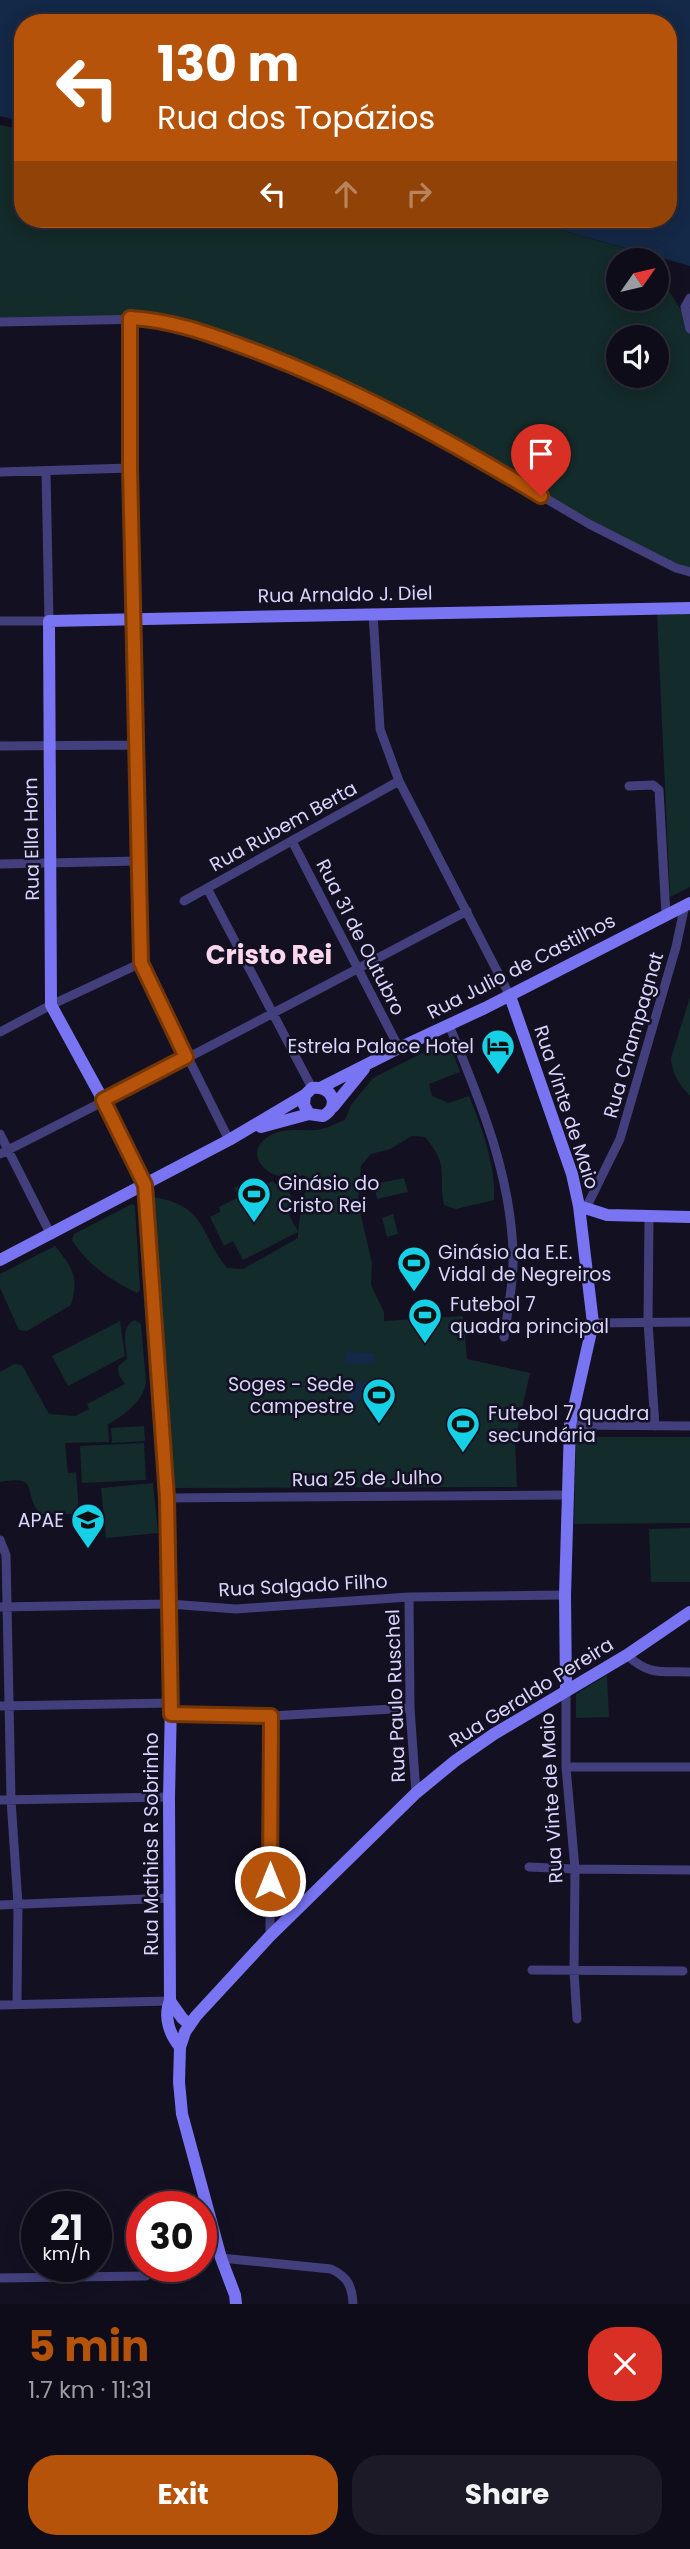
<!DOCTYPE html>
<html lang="en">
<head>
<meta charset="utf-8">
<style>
  body { margin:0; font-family:Poppins,sans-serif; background:#1c1a26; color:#f1f3f6; height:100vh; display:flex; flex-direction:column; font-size:26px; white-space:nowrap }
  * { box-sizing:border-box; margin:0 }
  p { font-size:23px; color:#9b9ba2 }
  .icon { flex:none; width:38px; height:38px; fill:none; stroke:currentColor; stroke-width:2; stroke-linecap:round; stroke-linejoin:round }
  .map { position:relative; height:2304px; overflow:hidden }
  .details { display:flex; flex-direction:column; background:#0e0c19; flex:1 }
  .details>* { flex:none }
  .guide { position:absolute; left:14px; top:14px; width:663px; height:214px; border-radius:28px; box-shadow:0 4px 18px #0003,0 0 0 2px #2e2c38; background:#b45309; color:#fff; overflow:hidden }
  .needle { width:46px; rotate:56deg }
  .controls { position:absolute; left:606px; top:248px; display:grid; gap:14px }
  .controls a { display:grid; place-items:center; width:63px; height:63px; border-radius:50%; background:#0e0c19; box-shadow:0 4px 18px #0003,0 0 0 2px #2e2c38; font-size:35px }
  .speed { position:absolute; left:21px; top:2191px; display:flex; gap:14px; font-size:35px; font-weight:700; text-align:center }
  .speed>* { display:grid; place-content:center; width:91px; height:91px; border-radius:50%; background:#0e0c19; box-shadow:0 4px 18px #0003,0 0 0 2px #2e2c38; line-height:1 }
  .speed small { font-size:18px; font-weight:400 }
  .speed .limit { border:10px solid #d22; background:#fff; color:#111 }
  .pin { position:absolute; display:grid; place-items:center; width:60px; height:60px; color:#fff; margin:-72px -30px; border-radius:50% 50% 50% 0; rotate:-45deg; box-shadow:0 0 7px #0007 }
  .pin .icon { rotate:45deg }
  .me { position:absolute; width:77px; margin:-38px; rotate:0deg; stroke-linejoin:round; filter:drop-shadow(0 0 5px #0008) }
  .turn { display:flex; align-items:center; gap:24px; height:147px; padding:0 28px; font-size:32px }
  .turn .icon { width:91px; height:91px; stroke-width:2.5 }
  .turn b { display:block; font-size:49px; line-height:60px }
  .lanes { display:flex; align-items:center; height:66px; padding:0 28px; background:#0003; justify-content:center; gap:35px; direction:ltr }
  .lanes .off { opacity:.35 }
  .round { display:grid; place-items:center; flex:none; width:74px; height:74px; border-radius:28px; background:#1c1a26 }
  .head { display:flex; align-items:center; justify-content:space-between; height:119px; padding:0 28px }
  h1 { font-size:42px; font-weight:700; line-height:52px; color:#b45309 }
  .primary-button { display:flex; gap:14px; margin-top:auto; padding:14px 28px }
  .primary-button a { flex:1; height:80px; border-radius:28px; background:#b45309; color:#fff; font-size:28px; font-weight:700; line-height:80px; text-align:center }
  .primary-button a+a { background:#1c1a26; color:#f1f3f6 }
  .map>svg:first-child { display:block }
  .green { fill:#132b2a; fill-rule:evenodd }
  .water { fill:#142847 }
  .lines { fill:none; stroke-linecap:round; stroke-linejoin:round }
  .street { stroke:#423f7c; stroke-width:9 }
  .secondary { stroke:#7874f2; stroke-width:12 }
  .route-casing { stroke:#753606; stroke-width:18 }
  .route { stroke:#b45309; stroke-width:12 }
  .labels { text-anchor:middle; stroke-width:5; stroke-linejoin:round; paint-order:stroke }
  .street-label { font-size:19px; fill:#d9d4fb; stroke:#131021 }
  .poi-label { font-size:19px; fill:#d9d4fb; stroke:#131021; text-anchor:start }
  .district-label { font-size:26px; font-weight:bold; fill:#fbd6ed; stroke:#131021 }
</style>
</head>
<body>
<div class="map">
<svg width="690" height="2304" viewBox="0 0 690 2304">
  <rect width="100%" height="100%" fill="#131021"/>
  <path class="green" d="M0,125L23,130V219H521L646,254L651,261H618V299H656V270L690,325V571L676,568L447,440L293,364L130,318L0,322ZM618,338H656V376H618Z
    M690,612V887L670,897L657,613Z
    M690,997V1096C679,1084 672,1074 671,1058Z
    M448,1040L460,1072L429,1084L432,1096L449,1103L469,1096C482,1128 496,1165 494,1200L456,1209L444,1205C438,1172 450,1167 425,1137L412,1136L390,1149L371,1154L361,1166L358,1203L372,1263L371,1285L384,1312V1321L463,1316L467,1359L530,1373L515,1440L517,1487L175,1488L153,1197C207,1206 198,1231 227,1268L243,1269L298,1238V1232L243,1260L233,1241L224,1246L210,1217L220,1212L219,1207L239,1197L234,1188L248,1181L254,1190L273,1181L275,1184L280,1182L284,1189L287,1188L297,1208L288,1213L298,1231L303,1198L311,1179L303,1175C274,1186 241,1158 266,1138C282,1127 297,1131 314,1130C324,1130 336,1123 345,1120L351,1105L373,1078Z
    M404,1178L408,1192L377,1199L374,1184Z
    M132,1204L135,1206L140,1290L137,1293C111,1281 87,1264 72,1240L74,1234Z
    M393,1214L398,1234L387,1237L382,1218Z
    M55,1246C73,1268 79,1277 71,1305L27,1331L19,1330L0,1288V1274Z
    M135,1320L141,1324L146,1383C143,1401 124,1416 108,1424L109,1442L65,1443L68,1473L76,1472L79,1514H41C21,1495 43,1474 0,1482V1372L14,1364L22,1365L49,1414L75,1416L89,1409L87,1404L125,1384L119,1375L118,1366L127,1359C126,1345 120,1326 135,1320Z
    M120,1321L125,1356L68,1386L52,1356Z
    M144,1426L145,1441L112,1443L111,1428Z
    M576,1437H690V1523L574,1524Z
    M144,1443L146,1480L82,1483L80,1446Z
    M153,1483L158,1533L106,1538L101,1488Z
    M690,1528V1582H651L649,1529Z
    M607,1675L609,1717L576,1718V1694Z"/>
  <path class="water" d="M0,0H690V266L521,219H668V23H23V122L0,116Z
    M345,1352L375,1353V1364H345Z
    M378,1378L380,1380V1396L375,1399L361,1398L355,1406L349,1405V1380L364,1383Z"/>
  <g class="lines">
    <path class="street" d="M690,298L685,307L690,329
      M130,318V468L141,963L229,1140
      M0,322L148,319L192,328L293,364L447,440L589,524L676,568L690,572
      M0,472L130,468
      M373,613L380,729L399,781L510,996
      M0,621H49L46,471
      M0,746L136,745
      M629,786L653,785L659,790L666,915
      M292,841L399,1048
      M0,864L139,861
      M207,888L312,1088
      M184,901L399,781
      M449,1025C479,1098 510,1171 513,1251C514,1280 508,1309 504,1337
      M0,1032L51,1005L141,963
      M0,1134L51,1235
      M0,1154C157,1075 312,993 467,911
      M586,1208L620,1139L676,947L685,905
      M649,1218L648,1322L655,1426
      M593,1323L690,1322
      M570,1425L690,1426
      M167,1498L568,1495
      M0,1540L6,1555L11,1800L18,1904L17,2004
      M409,1597L410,1708L416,1793
      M0,1607L169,1604L236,1609L409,1597L565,1595
      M627,1655C649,1676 662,1671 690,1672
      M566,1691V1767L575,1869L574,1971L577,2019
      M0,1706L171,1703
      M171,1714L271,1716L410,1708
      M566,1767H690
      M0,1800L169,1797
      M529,1867L575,1869L690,1870
      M0,1905L170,1898
      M270,1936L271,1716
      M532,1970L683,1971
      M0,2005L170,2001
      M221,2258L331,2269C348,2277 352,2286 353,2304
      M0,2278L146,2276"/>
    <path class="secondary" d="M510,996L572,1174L579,1206L593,1323L570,1425L565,1595L566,1691
      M322,1087L399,1048L485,1008L690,903
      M333,1107L364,1069
      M261,1127L309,1114
      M579,1206L607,1215L690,1217
      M0,1260L229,1140L305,1095L312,1088C332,1085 341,1106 323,1116L309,1114L304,1105L305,1095
      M170,2001L182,2018L190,2025
      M180,2047C170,2035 163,2017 170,2001L169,1797L171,1703L167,1498L145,1185L103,1100L51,1005L49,621L690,608
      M236,2304L235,2295L221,2258L182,2114L179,2082L180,2047L185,2032L196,2016L270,1936L416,1793L455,1761L494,1734L627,1655L690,1612"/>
  </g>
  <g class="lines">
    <g class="route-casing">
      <path id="route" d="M270,1881L271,1716L171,1714L167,1498L145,1185L103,1100L186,1057L141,963L130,468V318C170,320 207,333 244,347C349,385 446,439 541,496"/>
    </g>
    <use href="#route" class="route"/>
  </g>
  <defs>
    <g id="hotel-pin" transform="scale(1.75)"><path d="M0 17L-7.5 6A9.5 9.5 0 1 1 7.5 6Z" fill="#16d0e5" stroke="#131021"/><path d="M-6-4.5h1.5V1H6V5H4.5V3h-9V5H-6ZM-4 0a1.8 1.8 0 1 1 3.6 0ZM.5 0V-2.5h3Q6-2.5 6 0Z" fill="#111"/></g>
    <g id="stadium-pin" transform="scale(1.75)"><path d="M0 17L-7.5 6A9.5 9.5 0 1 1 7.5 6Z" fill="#16d0e5" stroke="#131021"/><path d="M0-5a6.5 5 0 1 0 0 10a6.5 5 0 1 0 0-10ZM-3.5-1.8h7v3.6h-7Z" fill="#111"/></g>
    <g id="school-pin" transform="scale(1.75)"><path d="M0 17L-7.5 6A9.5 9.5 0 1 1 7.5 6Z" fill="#16d0e5" stroke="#131021"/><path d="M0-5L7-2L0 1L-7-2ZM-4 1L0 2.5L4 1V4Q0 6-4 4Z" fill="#111"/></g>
  </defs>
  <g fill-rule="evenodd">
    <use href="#hotel-pin" x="498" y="1046"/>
    <use href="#stadium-pin" x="254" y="1194"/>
    <use href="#stadium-pin" x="414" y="1263"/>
    <use href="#stadium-pin" x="425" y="1315"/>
    <use href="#stadium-pin" x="379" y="1395"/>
    <use href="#stadium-pin" x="463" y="1424"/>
    <use href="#school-pin" x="88" y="1520"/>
  </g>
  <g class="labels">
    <g class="street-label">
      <text transform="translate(345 594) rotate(-1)" y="7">Rua Arnaldo J. Diel</text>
      <text transform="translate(283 826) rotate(-29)" y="7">Rua Rubem Berta</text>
      <text transform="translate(31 839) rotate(-91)" y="7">Rua Ella Horn</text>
      <text transform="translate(361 937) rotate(63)" y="7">Rua 31 de Outubro</text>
      <text transform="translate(521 966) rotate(-27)" y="7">Rua Julio de Castilhos</text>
      <text transform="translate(633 1035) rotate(-74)" y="7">Rua Champagnat</text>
      <text transform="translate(567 1107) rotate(72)" y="7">Rua Vinte de Maio</text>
      <text transform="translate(367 1478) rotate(-1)" y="7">Rua 25 de Julho</text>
      <text transform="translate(303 1585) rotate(-3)" y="7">Rua Salgado Filho</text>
      <text transform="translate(531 1692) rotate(-32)" y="7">Rua Geraldo Pereira</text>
      <text transform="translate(395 1696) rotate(-92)" y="7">Rua Paulo Ruschel</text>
      <text transform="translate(551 1798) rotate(-93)" y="7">Rua Vinte de Maio</text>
      <text transform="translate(151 1844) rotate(-90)" y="7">Rua Mathias R Sobrinho</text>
    </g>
    <g class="poi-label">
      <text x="474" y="1053" text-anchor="end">Estrela Palace Hotel</text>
      <text x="278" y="1190">Ginásio do<tspan x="278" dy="22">Cristo Rei</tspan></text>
      <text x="438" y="1259">Ginásio da E.E.<tspan x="438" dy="22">Vidal de Negreiros</tspan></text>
      <text x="450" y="1311">Futebol 7<tspan x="450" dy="22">quadra principal</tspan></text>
      <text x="354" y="1391" text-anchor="end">Soges - Sede<tspan x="354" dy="22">campestre</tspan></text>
      <text x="488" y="1420">Futebol 7 quadra<tspan x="488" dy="22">secundária</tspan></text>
      <text x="64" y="1527" text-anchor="end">APAE</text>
    </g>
    <g class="district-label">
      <text x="269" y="964">Cristo Rei</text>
    </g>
  </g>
</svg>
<div class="controls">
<a><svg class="needle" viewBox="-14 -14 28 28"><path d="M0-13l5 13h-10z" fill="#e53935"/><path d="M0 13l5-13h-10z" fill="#9b9ba2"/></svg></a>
<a><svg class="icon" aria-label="sound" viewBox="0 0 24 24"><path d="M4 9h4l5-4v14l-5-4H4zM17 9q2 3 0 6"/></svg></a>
</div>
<div class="speed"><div>21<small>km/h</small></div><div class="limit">30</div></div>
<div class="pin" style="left:541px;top:496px;background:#d93025"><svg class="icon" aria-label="arrive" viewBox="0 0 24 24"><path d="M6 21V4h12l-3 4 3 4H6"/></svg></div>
<svg class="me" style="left:270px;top:1881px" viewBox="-20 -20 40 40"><circle r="17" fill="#b45309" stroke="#fff" stroke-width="3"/><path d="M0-11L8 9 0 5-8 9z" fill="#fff"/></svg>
<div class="guide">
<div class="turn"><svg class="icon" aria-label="left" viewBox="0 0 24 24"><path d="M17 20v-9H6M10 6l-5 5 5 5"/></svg><div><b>130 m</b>Rua dos Topázios</div></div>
<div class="lanes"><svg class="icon" aria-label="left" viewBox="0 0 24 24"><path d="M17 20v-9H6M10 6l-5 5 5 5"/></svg><svg class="icon off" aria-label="ahead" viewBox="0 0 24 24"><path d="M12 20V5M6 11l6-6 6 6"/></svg><svg class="icon off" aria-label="right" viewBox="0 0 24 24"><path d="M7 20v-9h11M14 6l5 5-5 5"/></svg></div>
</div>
</div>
<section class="details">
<div class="head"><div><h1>5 min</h1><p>1.7 km · 11:31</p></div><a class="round" style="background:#d93025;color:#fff"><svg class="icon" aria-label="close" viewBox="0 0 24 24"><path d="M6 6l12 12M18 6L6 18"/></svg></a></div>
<div class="primary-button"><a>Exit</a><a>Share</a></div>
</section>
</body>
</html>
